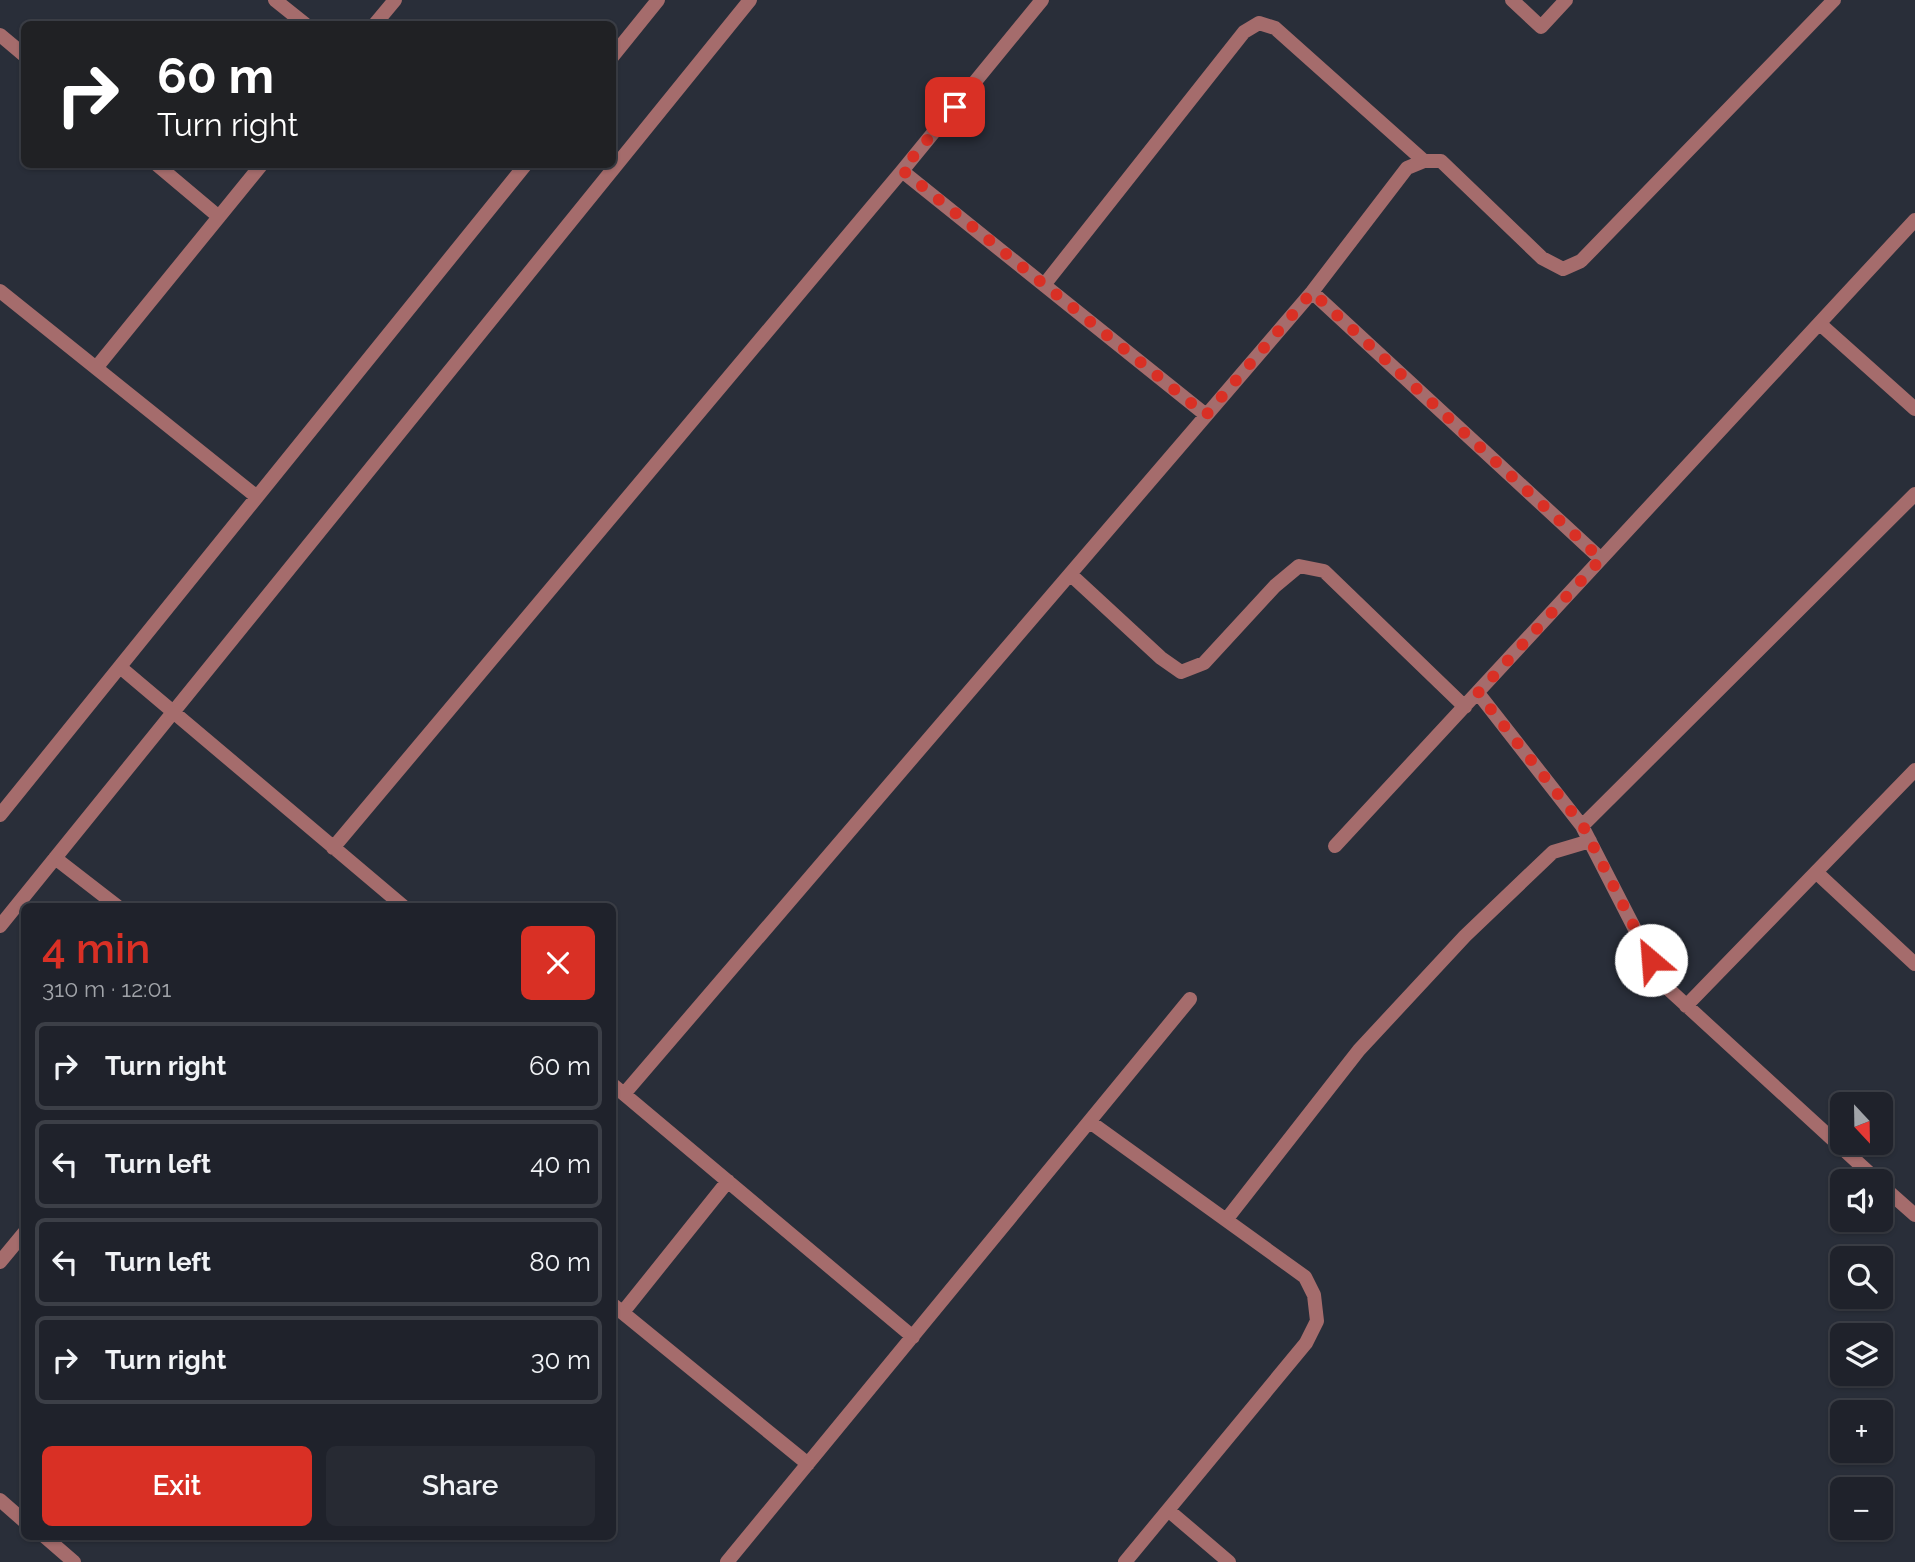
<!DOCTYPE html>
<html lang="en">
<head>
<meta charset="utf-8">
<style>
  body { margin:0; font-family:Raleway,sans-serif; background:#272a33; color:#f1f3f6; height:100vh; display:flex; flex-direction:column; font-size:26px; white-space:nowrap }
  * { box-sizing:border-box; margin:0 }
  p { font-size:23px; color:#a1a4a9 }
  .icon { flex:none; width:38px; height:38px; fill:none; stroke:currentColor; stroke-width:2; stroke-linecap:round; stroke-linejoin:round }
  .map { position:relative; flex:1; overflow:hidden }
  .panel { position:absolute; left:21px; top:903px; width:595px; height:637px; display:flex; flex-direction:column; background:#1f222b; border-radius:10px; box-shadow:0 2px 5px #0004,0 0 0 2px #3c3f47 }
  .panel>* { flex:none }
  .hud { position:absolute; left:21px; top:21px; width:595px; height:147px; border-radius:10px; box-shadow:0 2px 5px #0004,0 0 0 2px #3c3f47; background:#202124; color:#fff; overflow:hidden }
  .needle { width:46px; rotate:158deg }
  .controls { position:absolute; left:1830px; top:1092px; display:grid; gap:14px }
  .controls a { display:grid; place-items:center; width:63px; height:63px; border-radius:10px; background:#1f222b; box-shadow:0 2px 5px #0004,0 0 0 2px #3c3f47; font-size:35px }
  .pin { position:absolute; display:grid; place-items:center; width:60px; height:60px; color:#fff; margin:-30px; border-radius:14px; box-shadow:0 4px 10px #0006 }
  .me { position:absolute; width:77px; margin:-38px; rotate:333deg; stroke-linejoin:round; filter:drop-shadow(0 0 5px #0008) }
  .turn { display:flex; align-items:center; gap:24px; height:147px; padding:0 21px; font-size:32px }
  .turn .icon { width:91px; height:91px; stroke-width:2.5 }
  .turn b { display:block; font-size:49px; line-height:60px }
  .round { display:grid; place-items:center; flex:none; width:74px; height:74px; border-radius:10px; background:#272a33 }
  .summary { display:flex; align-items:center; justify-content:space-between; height:119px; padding:0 21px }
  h1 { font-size:42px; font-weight:600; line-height:52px; color:#d93025 }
  .cta { display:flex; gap:14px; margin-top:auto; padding:14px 21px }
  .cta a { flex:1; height:80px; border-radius:10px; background:#d93025; color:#fff; font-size:28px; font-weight:600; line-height:80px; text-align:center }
  .cta a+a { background:#272a33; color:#f1f3f6 }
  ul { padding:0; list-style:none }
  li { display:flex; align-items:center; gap:21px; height:88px; margin:0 14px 10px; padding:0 7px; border:4px solid #3c3f47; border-radius:10px }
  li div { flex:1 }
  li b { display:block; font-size:26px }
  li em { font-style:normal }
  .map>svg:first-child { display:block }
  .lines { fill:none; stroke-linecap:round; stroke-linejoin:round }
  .street { stroke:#a56c6c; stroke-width:14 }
  .route { stroke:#d93025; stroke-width:12; stroke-dasharray:0 21.6 }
</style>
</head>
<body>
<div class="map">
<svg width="1915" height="1562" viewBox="0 0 1915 1562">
  <rect width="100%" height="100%" fill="#292e39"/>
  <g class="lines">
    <path class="street" d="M275,0L305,24
      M1512,0L1541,27L1566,0
      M375,24L395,0
      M0,35L24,55
      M612,57L658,0
      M156,164L219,217
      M902,171L1206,415
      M1044,285L1244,32L1259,23L1275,28L1424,161
      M0,291L257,497
      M1312,292L1601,559
      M1820,324L1915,409
      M96,368L262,164
      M1070,574L1161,658L1181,672L1204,663L1275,586L1299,566L1324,571L1465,707
      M120,667L403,906
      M1478,693L1582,826L1663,984L1878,1181
      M0,815L526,164
      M1582,826L1915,494
      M1335,846L1915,220
      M333,848L902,171L1042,0
      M55,858L117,906
      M1816,872L1915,964
      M0,926L750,0
      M1686,1006L1915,770
      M612,1084L913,1337
      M624,1094L1312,292L1407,168L1424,161H1441L1542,258L1563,269L1581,261L1834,0
      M1090,1122L1305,1277L1314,1295L1317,1321L1306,1343L1125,1562
      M1881,1185L1915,1215
      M1226,1220L1359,1050L1465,936L1553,852L1590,841
      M0,1262L24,1233
      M612,1304L808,1464
      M623,1312L728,1181
      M0,1500L24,1521
      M1168,1510L1229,1562
      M44,1536L74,1562
      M727,1562L1190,999"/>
  </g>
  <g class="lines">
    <path class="route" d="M955,107L902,170L1206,415L1312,292L1601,559L1478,693L1583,826L1651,960"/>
  </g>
</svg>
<div class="controls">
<a><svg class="needle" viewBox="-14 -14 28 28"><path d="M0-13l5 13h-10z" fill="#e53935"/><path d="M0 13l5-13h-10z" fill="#a1a4a9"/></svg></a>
<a><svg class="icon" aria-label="sound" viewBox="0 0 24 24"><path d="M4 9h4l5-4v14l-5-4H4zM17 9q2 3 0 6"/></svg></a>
<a><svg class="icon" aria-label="search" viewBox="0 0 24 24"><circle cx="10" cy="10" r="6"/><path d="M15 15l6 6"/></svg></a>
<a><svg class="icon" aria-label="layers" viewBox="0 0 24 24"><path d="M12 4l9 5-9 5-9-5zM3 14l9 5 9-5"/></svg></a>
<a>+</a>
<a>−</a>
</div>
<div class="pin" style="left:955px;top:107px;background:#d93025"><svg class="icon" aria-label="arrive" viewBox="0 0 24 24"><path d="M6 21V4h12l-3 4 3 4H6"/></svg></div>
<svg class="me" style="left:1651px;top:960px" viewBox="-20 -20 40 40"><circle r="19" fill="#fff"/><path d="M0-13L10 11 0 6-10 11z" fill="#d93025"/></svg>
<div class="hud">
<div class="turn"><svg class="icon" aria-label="right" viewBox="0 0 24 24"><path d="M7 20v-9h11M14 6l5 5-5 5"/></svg><div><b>60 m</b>Turn right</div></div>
</div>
<section class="panel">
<div class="summary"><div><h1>4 min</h1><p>310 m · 12:01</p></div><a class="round" style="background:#d93025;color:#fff"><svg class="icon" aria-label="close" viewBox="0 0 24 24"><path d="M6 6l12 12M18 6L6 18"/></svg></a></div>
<ul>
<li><svg class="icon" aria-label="right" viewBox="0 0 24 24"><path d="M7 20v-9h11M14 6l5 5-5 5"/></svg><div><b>Turn right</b></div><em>60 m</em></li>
<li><svg class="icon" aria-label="left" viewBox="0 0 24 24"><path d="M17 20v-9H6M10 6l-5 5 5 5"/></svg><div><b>Turn left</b></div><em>40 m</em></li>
<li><svg class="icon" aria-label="left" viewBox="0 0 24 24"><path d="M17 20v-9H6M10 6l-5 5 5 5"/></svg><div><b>Turn left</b></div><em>80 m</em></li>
<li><svg class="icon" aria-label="right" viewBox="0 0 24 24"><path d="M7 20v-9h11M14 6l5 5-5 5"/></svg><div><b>Turn right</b></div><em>30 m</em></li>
</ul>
<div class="cta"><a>Exit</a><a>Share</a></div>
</section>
</div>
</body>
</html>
